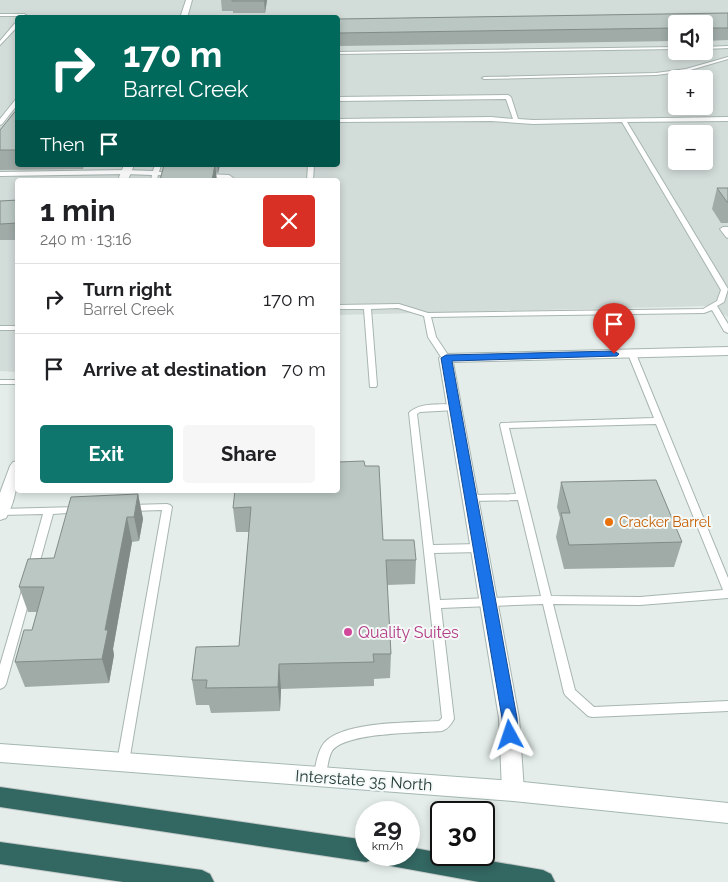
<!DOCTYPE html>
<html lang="en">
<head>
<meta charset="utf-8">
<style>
  body { margin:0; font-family:Raleway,sans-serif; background:#f6f6f6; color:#202124; height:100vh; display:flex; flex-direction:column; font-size:19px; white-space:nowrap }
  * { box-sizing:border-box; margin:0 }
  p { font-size:16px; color:#757577 }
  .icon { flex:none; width:28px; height:28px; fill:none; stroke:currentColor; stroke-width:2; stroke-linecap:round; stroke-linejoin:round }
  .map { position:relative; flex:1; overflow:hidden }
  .sheet { position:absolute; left:15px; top:178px; width:325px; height:315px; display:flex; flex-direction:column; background:#fff; border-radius:5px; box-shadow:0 2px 8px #0003 }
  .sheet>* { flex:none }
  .banner { position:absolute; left:15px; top:15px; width:325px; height:152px; border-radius:5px; box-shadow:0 2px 8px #0003; background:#00695c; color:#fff; overflow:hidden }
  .buttons { position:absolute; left:668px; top:15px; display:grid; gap:10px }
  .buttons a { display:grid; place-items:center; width:45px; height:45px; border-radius:5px; background:#fff; box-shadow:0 2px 8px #0003; font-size:25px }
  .speed { position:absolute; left:355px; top:801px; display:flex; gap:10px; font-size:25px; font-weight:700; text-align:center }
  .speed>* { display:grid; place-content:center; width:65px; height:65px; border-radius:50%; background:#fff; box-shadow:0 2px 8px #0003; line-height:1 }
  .speed small { font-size:12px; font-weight:400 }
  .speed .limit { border:2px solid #111; border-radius:8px; background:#fff; color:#111 }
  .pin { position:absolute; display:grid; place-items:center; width:42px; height:42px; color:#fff; margin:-51px -21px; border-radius:50% 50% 50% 0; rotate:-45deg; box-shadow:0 0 5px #0007 }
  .pin .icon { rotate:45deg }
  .me { position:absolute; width:55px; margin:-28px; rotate:355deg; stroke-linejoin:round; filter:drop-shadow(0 0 4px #0008) }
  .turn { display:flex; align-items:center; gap:18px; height:105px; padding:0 25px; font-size:22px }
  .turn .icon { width:65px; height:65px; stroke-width:2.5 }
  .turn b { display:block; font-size:35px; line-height:42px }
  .then { display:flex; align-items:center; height:48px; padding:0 25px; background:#0003; gap:10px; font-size:19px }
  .round { display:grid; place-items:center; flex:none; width:52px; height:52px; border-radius:5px; background:#f6f6f6 }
  .summary { display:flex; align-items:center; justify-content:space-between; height:85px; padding:0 25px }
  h1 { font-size:30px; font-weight:700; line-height:38px }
  .cta { display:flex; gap:10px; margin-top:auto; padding:10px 25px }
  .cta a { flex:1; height:58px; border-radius:5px; background:#0f766e; color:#fff; font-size:20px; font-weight:700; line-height:58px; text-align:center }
  .cta a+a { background:#f6f6f6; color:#202124 }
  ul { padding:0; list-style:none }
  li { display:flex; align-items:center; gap:15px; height:70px; padding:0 25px; border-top:1px solid #e0e0e0 }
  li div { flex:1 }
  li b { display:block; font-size:19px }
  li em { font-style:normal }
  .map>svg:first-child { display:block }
  .built { fill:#d2dcd9; fill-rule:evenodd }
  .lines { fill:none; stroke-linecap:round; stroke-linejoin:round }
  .service-casing { stroke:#a7b5b1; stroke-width:2 }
  .minor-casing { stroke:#a7b5b1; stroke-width:2 }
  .secondary-casing { stroke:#a3b7b3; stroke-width:2 }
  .motorway-casing { stroke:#c2c9c8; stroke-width:2 }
  .service { fill:#fff; fill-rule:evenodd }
  .minor { fill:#fff; fill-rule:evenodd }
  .secondary { fill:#fff; fill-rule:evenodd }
  .motorway { fill:#336762; fill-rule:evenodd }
  .wall { fill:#a0aba8 }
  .shaded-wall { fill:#828b88 }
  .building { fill:#bac7c3; stroke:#828b88 }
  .route { fill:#1a73e8; stroke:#114b97 }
  .food-dot { fill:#e8710a; stroke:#f5f9f7; stroke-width:2 }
  .hotel-dot { fill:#d1479c; stroke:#f5f9f7; stroke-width:2 }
  .labels { text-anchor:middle; stroke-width:4; stroke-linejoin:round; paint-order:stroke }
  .food-label { font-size:14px; fill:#c56008; stroke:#f5f9f7; text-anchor:start }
  .near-hotel-label { font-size:16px; fill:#b23c85; stroke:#f5f9f7; text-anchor:start }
  .near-street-label { font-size:16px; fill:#253d39; stroke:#f5f9f7 }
</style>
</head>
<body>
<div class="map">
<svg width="728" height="882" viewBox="0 0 728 882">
  <rect width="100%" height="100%" fill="#e4edea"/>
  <path class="built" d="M0,0H728V317L708,306L338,315V180H18L17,372L0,371ZM18,18H338V165H18ZM676,24H704V51H676ZM676,79H704V106H676ZM676,134H704V161H676Z"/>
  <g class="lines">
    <g class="service-casing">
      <path id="service" d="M0,14H24L26,15L24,18H20L21,16H0Z
        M16,22L18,26L0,45V41Z
        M728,46V48L704,49V47Z
        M676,47V49L338,54V52Z
        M728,57V59L687,71L656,75L484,79L482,78L484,77L656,73L686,69Z
        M508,95L511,97L518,119L533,120L728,117V121L627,122L728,289L724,302L717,306L728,324V333L724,331L712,310L704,313L431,317L436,337L450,358L446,360H443L428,337L424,316L398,308L371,309L377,385L376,387H370L364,309H338V305L399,304L428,313L703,309L717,301L721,290L622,122L533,124L491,121L338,122V119L491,117L513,119L506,99L338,101V97Z
        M16,99H18V104L2,124L0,125V119Z
        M155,165H161L159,172H172L175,174L172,176L158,175L157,180H151L152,175L126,174L0,176V172L126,170L153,171Z
        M308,165H314L313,180H307Z
        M205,174L229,175L236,180L203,177V175Z
        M723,227H728V238L726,237L720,229Z
        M0,326H18V330H0Z
        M629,352H632L636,354L728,578V598L640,605L553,604L575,690L594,707L728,701V711L592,717L588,716L566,696L564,693L543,604L441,608L454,719C451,724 448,729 442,731C419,733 345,732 332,751C327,760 328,772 323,781L319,783L315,781L313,777C316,766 317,750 326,741C347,721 411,723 439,721L442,718L409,413C419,402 441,405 455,404L459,407L455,410L420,412L417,414L433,545L480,544L483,545L485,548L483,551L480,552L434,553L440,600L541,596L518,500L471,501L468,500L466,498L468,496L471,495L516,494L500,425L501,423L654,418L628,354ZM656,424L723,590L640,597L551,596L509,428Z
        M0,380H18V384H0Z
        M167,504L170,505L172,507L129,762L127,766L123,768L119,766L117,762L162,510L131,511L128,510L126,508L128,506L131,505Z
        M78,507L81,508L83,510L81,512L53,514L38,568L37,571L33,572L29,571L28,568L43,514L1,515L0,509Z
        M27,586L31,587L32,590L6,684L4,687L0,689V665L22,590L23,587Z"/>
    </g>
    <g class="minor-casing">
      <path id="minor" d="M186,0H192L187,18H180Z
        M124,165H134L128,180H118Z
        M728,347V355L453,362L519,718L524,791L521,798L513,801L505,798L502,791L499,718L439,358L446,354Z
        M18,461C18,482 16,500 6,518L0,520V493L10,466L13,462Z"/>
    </g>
    <g class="secondary-casing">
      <path id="secondary" d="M0,744L513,781L728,803V823L513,801L0,762Z"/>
    </g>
    <g class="motorway-casing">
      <path id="motorway" d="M0,787L366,840V855H376L374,859L366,862L0,807Z
        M0,842L202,870L210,874L214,882H123L0,864Z
        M409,847L441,853V855H455L543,870L551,874L555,882H479L391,866L383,863L380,855H409Z"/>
    </g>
    <use href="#service" class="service"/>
    <use href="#minor" class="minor"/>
    <use href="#secondary" class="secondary"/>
    <use href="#motorway" class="motorway"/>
  </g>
  <path class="wall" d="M221,0H267L265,13H233V11H222Z
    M728,13V40L704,41V24H676V41L338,46V19Z
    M18,108V165H84L83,169L0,170V130Z
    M164,165H220L218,173Z
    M717,188H728V223H721L712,209Z
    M18,200V240H0V201Z
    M365,466L383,540L416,560L415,584L387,585L391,654L390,678L374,679V686L281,689L280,711L211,713L209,705H196L192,680L239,646L249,532H236L233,508L338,490Z
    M561,482L682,542L674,567L564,569L556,537L560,518L557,507Z
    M138,494L143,519L139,541L132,542L113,649L114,655L109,683L25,687L15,662L32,630L37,612H28L19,587Z"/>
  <path class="shaded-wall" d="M264,0H267L265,13Z
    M215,165L217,180H212Z
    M218,165H220L218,173Z
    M138,494L143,519L139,541L134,517Z
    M127,517L132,542L113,649L114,655L109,683L102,659L105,630Z
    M279,664L281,689L280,711L278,687Z"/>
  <path class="building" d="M232,0H264V1H232Z
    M728,13V28H704V24H676V28L338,33V19Z
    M18,108V150H0V130Z
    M164,165H215L212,180H160Z
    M717,188H728V202H727Z
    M18,200V223L0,224V201Z
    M364,461L365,466H379L383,540H414L416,560H386L391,654H373L374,662L279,664L278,687L206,688L207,680H192L196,647L239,646L251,507L233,508L235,490H338V462Z
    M656,480L682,542L569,545L561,513H570L561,482Z
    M138,494L134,517H127L105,630H108L102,659L15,662L24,630H32L44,587H19L28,559L54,558L71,497Z"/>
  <path class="route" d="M614,351L619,354L617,356L452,361L517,718L518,735L516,739L510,741L505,739L503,735L502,718L441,358L446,355Z"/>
  <circle class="food-dot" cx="609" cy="522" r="5"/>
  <circle class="hotel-dot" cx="348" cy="632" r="5"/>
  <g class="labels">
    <g class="food-label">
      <text x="619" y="527">Cracker Barrel</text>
    </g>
    <g class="near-hotel-label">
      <text x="358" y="638">Quality Suites</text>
    </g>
    <g class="near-street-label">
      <text transform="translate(364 780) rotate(4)" y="6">Interstate 35 North</text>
    </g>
  </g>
</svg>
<div class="buttons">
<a><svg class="icon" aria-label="sound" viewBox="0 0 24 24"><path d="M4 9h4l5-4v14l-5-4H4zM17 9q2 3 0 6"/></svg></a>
<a>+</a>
<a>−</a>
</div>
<div class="speed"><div>29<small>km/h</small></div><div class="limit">30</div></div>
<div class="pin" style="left:614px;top:354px;background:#d93025"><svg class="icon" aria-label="arrive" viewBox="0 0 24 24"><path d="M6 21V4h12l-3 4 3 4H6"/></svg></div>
<svg class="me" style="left:510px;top:735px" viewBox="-20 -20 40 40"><path d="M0-17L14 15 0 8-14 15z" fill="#1a73e8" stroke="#fff" stroke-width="4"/></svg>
<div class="banner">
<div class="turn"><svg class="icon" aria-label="right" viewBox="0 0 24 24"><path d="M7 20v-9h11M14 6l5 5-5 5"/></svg><div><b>170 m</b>Barrel Creek</div></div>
<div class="then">Then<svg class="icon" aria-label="arrive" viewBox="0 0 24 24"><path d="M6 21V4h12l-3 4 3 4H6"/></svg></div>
</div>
<section class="sheet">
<div class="summary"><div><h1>1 min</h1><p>240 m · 13:16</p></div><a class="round" style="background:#d93025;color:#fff"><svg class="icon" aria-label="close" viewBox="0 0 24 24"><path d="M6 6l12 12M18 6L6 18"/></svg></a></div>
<ul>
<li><svg class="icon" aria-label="right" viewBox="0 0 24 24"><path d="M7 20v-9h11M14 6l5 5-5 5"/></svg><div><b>Turn right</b><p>Barrel Creek</p></div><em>170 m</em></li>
<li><svg class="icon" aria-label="arrive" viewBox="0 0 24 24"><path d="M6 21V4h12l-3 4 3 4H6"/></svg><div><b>Arrive at destination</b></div><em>70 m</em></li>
</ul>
<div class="cta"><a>Exit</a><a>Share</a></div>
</section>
</div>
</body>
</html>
